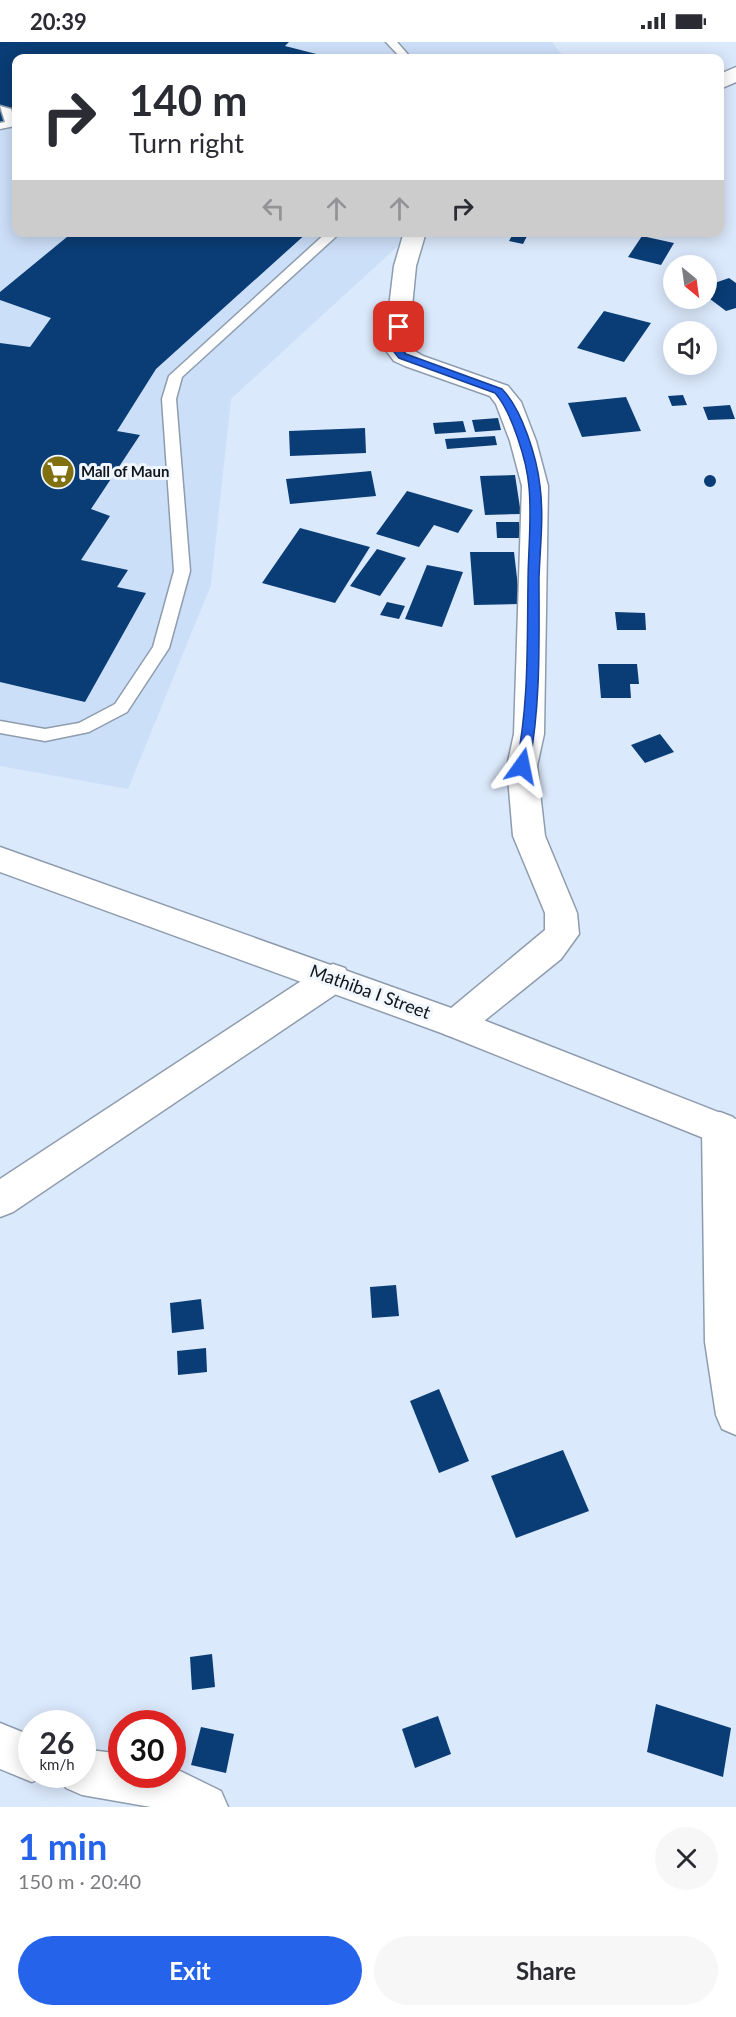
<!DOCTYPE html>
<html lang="en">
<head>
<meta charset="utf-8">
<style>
  body { margin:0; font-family:Lato,sans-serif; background:#f7f7f7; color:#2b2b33; height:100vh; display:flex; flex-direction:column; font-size:22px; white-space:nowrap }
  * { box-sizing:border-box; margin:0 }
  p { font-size:20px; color:#7c7c81 }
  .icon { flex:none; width:33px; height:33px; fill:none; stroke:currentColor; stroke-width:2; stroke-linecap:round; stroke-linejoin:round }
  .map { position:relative; height:1765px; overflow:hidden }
  .panel { display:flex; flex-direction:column; background:#fff; flex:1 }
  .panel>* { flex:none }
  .top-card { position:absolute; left:12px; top:12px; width:712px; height:183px; border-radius:12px; box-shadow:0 3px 15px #0003; background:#fff; color:#2b2b33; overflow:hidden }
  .needle { width:39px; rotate:151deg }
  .buttons { position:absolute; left:663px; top:213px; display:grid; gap:12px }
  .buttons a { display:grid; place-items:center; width:54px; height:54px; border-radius:50%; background:#fff; box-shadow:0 3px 15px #0003; font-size:30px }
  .speed { position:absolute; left:18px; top:1668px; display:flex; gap:12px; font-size:30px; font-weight:700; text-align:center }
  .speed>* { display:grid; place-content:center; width:78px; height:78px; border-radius:50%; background:#fff; box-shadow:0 3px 15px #0003; line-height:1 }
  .speed small { font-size:15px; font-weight:400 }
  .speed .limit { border:9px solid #d22; background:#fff; color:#111 }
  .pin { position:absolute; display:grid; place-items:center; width:51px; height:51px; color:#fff; margin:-26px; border-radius:12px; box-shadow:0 3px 9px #0006 }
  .me { position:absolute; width:66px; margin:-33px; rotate:12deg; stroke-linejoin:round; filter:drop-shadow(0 0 4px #0008) }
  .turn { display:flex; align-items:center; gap:21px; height:126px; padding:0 18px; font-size:27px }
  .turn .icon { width:78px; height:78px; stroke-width:2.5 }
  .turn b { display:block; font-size:42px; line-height:51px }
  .lanes { display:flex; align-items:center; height:57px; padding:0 18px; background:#0003; justify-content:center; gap:30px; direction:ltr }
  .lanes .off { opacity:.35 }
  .round { display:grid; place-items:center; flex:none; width:63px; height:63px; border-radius:32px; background:#f7f7f7 }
  .head { display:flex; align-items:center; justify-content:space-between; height:102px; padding:0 18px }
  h1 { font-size:36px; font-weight:700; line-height:45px; color:#2563eb }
  .primary-button { display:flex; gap:12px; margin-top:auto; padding:12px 18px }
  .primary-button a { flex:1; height:69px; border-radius:36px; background:#2563eb; color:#fff; font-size:24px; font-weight:700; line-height:69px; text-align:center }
  .primary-button a+a { background:#f7f7f7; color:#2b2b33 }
  .status { display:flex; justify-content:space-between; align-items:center; height:42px; padding:0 30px; background:#fff; direction:ltr }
  .status svg { height:16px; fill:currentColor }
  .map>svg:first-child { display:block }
  .built { fill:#ccdff8 }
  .building { fill:#0a3d75 }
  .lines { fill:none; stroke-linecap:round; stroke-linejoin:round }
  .service-casing { stroke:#8e9cad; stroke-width:3 }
  .minor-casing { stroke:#8e9cad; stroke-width:3 }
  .tertiary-casing { stroke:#8e9cad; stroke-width:3 }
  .service { fill:#fff; fill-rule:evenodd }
  .minor { fill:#fff; fill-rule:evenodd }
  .tertiary { fill:#fff; fill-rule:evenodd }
  .route { fill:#2563eb; stroke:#184099; stroke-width:1.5 }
  .labels { text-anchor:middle; stroke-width:6; stroke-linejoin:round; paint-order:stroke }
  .far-poi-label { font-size:15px; font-weight:bold; fill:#10151c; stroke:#f0f6fd; text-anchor:start }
  .street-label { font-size:18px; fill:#10151c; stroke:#f0f6fd }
</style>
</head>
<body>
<div class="status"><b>20:39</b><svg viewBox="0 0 49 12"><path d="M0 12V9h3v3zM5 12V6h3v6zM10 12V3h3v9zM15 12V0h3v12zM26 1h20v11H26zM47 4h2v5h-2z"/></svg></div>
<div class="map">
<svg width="736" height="1765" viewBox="0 0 736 1765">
  <rect width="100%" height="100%" fill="#dbe9fc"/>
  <path class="built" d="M0,0H552L565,16H16V190L412,191L231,357L211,543L128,747L0,724Z"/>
  <path class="building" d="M0,0H289L285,4L332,16H16V75L0,80Z
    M73,190H308L156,327L117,389L140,393L91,467L110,474L81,518L128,528L117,545L146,551L85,660L0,640V301L30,305L51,276L0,258V250Z
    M514,190H529L523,202L509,199Z
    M642,194L674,201L661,223L628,215Z
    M729,236L736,241V266L726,269L706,254V244Z
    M604,269L651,281L624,320L577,306Z
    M683,353L687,363L672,364L668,354Z
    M626,355L641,389L582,395L568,361Z
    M730,363L735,377L708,378L703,365Z
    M498,376L501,388L475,390L472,378Z
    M463,379L466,390L435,392L433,381Z
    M365,386L366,411L290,414L289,389Z
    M495,394L497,403L447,407L445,397Z
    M371,429L376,454L290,462L286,437Z
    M515,433L521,472L485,473L480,434Z
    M704 439a6 6 0 1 1 12 0a6 6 0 1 1-12 0Z
    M407,449L473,468L458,491L434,483L419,505L376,492Z
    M496,480H519L521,496H497Z
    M300,486L370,505L335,561L262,541Z
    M377,507L406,516L380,554L350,544Z
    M470,510H514L520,562L474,563Z
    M427,523L463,530L442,585L405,577Z
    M387,560L405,564L399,577L380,573Z
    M615,570L645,571L646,588H617Z
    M598,622H637L639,642H630L631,656H601Z
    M660,692L674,710L645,721L631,703Z
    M396,1243L399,1274L372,1276L370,1245Z
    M201,1257L204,1287L172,1291L170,1261Z
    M206,1306L207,1330L178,1333L177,1309Z
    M439,1347L469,1419L439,1431L410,1359Z
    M563,1408L589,1469L516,1496L491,1434Z
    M212,1612L215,1645L192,1648L190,1615Z
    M656,1662L731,1686L723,1735L647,1710Z
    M438,1674L451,1712L415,1726L402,1687Z
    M201,1685L234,1692L226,1731L191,1723Z"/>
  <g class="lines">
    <g class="service-casing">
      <path id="service" d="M386,0H397L411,16H401Z
        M0,64L11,67L16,81L15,84L0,87V81L5,80Z
        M327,190H341L182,335L176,357L190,529L169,606L127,670L89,690L45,699L0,691V679L45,687L79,681L115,662L153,605L174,529L162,357L169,334Z"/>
    </g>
    <g class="minor-casing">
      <path id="minor" d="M736,25V40L720,47V32Z
        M404,190H426L416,224L408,305L423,314L508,344L521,360L536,399L548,444L544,692L537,724L545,794L577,871L579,892L561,917L468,992L456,996L444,992L439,982L444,972L545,888V871L513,794L507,724L514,692L522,444L510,399L496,362L490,354L405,324L394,319L384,306L394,224Z
        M333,922L345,926L350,936L345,946L13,1170L0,1175V1137L321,926Z
        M720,1070L733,1075L736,1082V1393L722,1387L716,1373L705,1300L702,1086L707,1075Z
        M0,1681L32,1694V1732L48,1733L32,1740L0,1727Z
        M82,1707L122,1712V1732H172V1726L176,1727L221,1749L228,1765H151L82,1753L66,1746L60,1732H82Z"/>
    </g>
    <g class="tertiary-casing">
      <path id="tertiary" d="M0,805L468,972L736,1077V1109L444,992L0,830Z"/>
    </g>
    <use href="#service" class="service"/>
    <use href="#minor" class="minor"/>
    <use href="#tertiary" class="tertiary"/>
  </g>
  <path class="route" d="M395,283L403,285L401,306L406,312L502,347C522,367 537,416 540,444C544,474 540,506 539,536C539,599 541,662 529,724L522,729L516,724C529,664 527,602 528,541C528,510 532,476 529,445C527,420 512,370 495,351L399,316L391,306Z"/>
  <defs>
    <g id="supermarket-disc" transform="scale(1.725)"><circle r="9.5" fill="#81700f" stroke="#f0f6fd"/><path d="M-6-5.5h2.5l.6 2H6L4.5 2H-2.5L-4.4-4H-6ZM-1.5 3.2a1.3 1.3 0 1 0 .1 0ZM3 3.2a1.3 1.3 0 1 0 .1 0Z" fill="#fff"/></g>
  </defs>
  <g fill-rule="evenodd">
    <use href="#supermarket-disc" x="58" y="430"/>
  </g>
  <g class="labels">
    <g class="far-poi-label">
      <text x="81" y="435">Mall of Maun</text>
    </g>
    <g class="street-label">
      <text transform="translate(370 950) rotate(20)" y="6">Mathiba I Street</text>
    </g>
  </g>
</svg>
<div class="buttons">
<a><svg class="needle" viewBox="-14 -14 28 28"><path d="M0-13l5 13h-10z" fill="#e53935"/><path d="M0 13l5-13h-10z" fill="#7c7c81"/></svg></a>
<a><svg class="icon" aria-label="sound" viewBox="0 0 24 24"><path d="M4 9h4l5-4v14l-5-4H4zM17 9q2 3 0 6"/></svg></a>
</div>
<div class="speed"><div>26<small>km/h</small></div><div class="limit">30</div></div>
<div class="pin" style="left:399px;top:285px;background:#d93025"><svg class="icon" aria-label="arrive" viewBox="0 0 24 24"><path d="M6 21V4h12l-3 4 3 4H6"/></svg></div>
<svg class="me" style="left:522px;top:724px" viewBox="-20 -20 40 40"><path d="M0-17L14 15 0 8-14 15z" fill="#2563eb" stroke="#fff" stroke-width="4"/></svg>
<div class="top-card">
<div class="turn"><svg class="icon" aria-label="right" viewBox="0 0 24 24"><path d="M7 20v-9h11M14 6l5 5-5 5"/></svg><div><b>140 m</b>Turn right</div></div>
<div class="lanes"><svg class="icon off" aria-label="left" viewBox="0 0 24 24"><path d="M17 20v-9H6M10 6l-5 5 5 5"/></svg><svg class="icon off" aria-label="ahead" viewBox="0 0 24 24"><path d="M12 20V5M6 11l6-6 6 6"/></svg><svg class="icon off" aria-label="ahead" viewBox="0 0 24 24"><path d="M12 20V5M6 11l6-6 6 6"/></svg><svg class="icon" aria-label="right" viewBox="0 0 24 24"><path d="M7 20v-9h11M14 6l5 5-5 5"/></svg></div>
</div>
</div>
<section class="panel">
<div class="head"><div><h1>1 min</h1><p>150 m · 20:40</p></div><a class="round"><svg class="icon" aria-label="close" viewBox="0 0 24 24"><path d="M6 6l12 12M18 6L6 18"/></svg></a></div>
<div class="primary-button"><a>Exit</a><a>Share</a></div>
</section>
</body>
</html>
